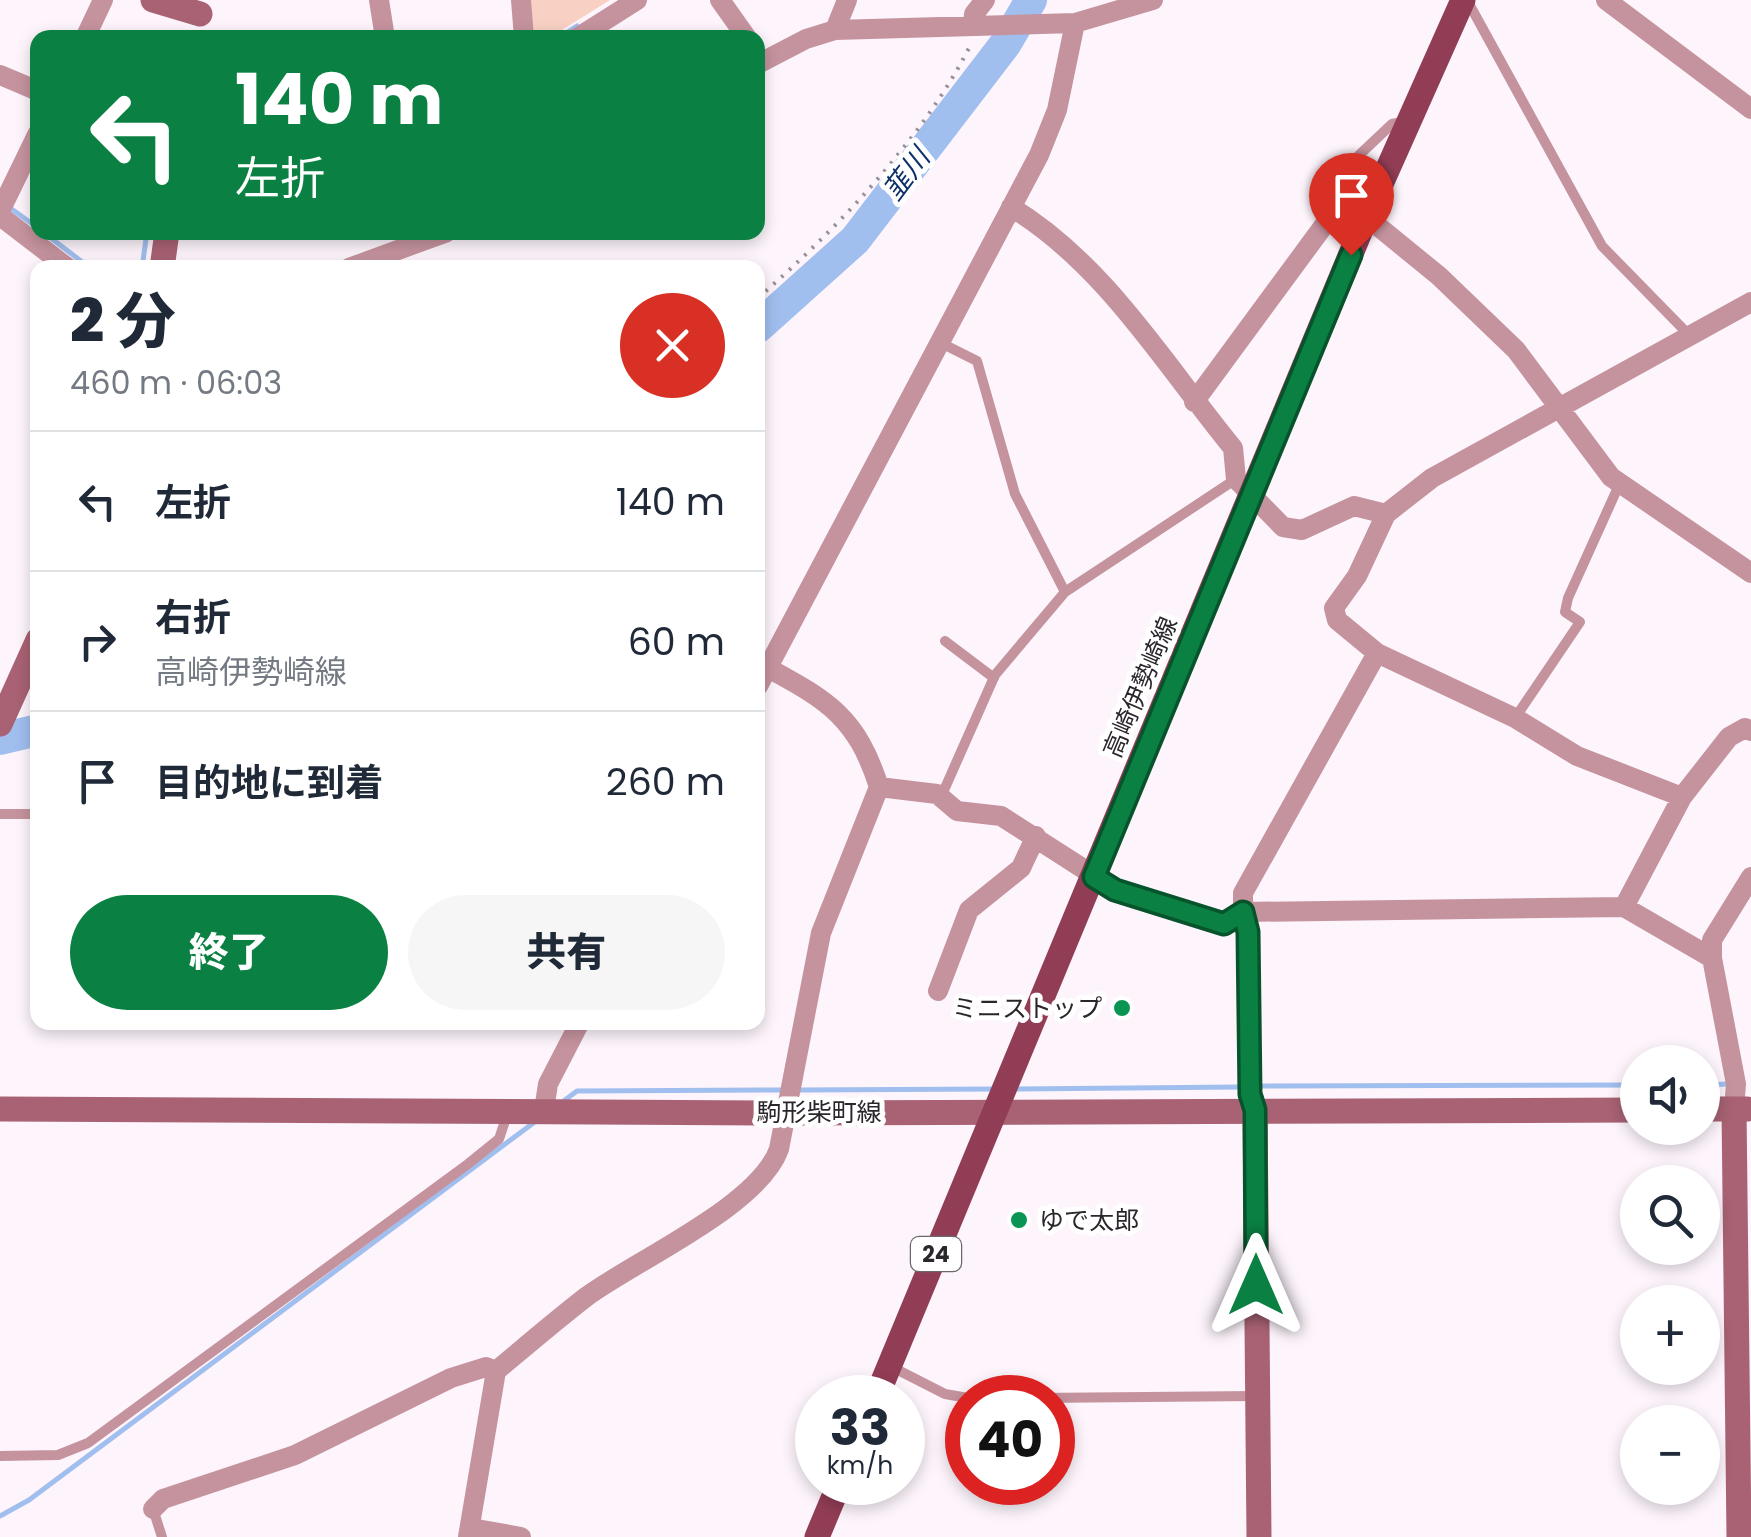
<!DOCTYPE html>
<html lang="ja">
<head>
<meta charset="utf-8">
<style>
  body { margin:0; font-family:Poppins,"Noto Sans JP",sans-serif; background:#f6f6f7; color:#1f2937; height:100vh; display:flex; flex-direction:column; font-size:38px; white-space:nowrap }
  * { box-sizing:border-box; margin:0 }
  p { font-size:32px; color:#747a83 }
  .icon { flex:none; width:55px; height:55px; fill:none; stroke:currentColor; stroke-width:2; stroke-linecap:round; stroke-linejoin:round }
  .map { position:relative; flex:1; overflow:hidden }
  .drawer { position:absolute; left:30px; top:260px; width:735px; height:770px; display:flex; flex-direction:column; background:#fff; border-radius:20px; box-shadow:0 5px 15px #0003 }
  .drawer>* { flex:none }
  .banner { position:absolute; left:30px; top:30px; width:735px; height:210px; border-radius:20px; box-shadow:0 5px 15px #0003; background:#0b8043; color:#fff; overflow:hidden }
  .controls { position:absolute; left:1620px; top:1045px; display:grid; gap:20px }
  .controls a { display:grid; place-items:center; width:100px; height:100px; border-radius:50%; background:#fff; box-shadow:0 5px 15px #0003; font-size:50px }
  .speed { position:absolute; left:795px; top:1375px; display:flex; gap:20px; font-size:50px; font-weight:700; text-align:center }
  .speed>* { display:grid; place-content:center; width:130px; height:130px; border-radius:50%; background:#fff; box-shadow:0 5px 15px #0003; line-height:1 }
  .speed small { font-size:25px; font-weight:400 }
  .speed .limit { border:15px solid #d22; background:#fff; color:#111 }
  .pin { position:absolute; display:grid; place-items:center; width:85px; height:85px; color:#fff; margin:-102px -42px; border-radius:50% 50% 50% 0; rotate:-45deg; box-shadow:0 0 10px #0007 }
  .pin .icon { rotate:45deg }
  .me { position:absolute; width:110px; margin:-55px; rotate:0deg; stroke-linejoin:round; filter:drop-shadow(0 0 8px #0008) }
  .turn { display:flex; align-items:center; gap:35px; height:210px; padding:0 40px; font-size:45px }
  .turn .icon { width:130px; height:130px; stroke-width:2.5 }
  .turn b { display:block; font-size:70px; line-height:85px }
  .round { display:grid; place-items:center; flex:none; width:105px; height:105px; border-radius:52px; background:#f6f6f7 }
  .overview { display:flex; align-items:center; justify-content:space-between; height:170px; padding:0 40px }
  h1 { font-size:60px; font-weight:800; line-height:75px }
  .primary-button { display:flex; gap:20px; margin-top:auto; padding:20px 40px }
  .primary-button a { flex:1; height:115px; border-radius:60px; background:#0b8043; color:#fff; font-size:40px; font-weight:800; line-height:115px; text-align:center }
  .primary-button a+a { background:#f6f6f7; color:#1f2937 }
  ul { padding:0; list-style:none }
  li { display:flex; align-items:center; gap:30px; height:140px; padding:0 40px; border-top:2px solid #e0e1e3 }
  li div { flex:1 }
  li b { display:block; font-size:38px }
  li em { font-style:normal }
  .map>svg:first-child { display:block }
  .green { fill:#f8d1c4 }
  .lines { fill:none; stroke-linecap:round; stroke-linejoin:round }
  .stream { stroke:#a0beee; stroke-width:5 }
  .river { stroke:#a0beee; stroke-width:32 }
  .path { stroke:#979097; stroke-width:4; stroke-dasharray:2.5 8; stroke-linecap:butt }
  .lane { stroke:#c5939e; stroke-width:10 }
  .street { stroke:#c5939e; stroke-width:20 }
  .secondary { stroke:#a86273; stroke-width:25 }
  .primary { stroke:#913d55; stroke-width:25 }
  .route-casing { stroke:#07532c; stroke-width:25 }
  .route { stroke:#0b8043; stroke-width:18 }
  .poi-dot { fill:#0b9555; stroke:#fff; stroke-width:4 }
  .labels { text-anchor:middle; stroke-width:10; stroke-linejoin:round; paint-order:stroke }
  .shield { fill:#fff; stroke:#6b676b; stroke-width:2.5 }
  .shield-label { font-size:22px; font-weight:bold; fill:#2b262b }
  .street-label { font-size:25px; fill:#2b262b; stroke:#fff }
  .poi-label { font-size:25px; fill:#2b262b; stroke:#fff; text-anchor:end }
  .water-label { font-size:28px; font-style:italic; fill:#0d3068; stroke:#fff }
</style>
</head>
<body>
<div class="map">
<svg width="1751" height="1537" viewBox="0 0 1751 1537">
  <rect width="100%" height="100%" fill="#fdf4fc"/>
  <path class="green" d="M530,0H610L549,38L532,37Z"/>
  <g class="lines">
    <path class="stream" d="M558,38L577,26
      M6,205L38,228
      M43,232L90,268
      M142,268L147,232
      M1702,1085L1729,1084
      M1263,1086L1638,1085
      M1013,1089L1240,1087
      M798,1090L997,1089
      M561,1103L577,1091L787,1090
      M0,1516L29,1500L536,1121"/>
    <path class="river" d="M758,327L855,240L1006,43L1031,0
      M0,739L38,730"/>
    <path class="path" d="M758,298C837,229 925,137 972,42"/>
    <path class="lane" d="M1467,0L1602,246L1691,337
      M1338,175L1392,124L1407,121
      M939,342L977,361L1015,494L1065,592
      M945,641L994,678
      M1515,718L1580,622L1565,612L1568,598L1619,485
      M941,797L995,675L1065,592L1236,479
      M0,814H38
      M1243,913L1248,932L1250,1094L1255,1110
      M890,1366L945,1394L968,1398
      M1034,1398L1257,1396
      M0,1456L58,1455L88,1443L468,1164L499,1139L508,1112
      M153,1509L162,1537"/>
    <path class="street" d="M379,0L385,38
      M521,0L524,38
      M720,0L747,38
      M1606,0L1751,109
      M973,26L974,14L985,0
      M835,30L847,0
      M85,38L103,0
      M577,38L637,0
      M758,64L806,39L835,30L1075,23L1153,0
      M0,75L38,91
      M1011,207C1105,264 1165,365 1233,448L1236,479L1283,527L1302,530L1354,506L1386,514
      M0,211L38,133
      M0,216L68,268
      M349,268L447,232
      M1194,402L1336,209L1347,201L1439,276L1516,350L1611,477L1751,573
      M1377,653L1515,718L1577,756L1682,797L1729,737L1745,728L1751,731
      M758,686L1039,155L1057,110L1075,23
      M879,787L937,794L957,811L1001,816L1115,889L1224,923L1243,912L1624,907L1712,958
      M1624,907L1682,797
      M1243,912V893L1377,653L1337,620L1334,608L1357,576L1386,514L1432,478L1751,302
      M938,991L969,910L1021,868L1036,836
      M1734,1109L1736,1084L1712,958V940L1751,877
      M544,1110L548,1084L580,1022
      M153,1509L163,1499L295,1455L451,1378L486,1367L496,1371
      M471,1528L521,1537
      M468,1537L496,1371C526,1346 555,1321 586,1297C636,1260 759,1206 779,1149L821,933L879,787C857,718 829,701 768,668"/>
    <path class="secondary" d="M153,0L200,14
      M162,268L167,232
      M0,724L38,640
      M0,1109L785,1113L1638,1110
      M1702,1109H1747
      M1734,1109L1739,1537
      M1255,1111L1259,1537"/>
    <path class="primary" d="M876,1398L1365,220L1463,0
      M817,1537L840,1482"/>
  </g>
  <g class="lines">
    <g class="route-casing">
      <path id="route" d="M1256,1285L1255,1110L1250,1094L1248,932L1243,912L1224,924L1115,890L1094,877L1351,255"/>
    </g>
    <use href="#route" class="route"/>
  </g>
  <g class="poi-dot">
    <circle cx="1122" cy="1008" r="10"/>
    <circle cx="1019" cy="1220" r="10"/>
  </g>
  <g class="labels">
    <rect class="shield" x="911" y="1237" width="50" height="34" rx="8"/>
    <g class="shield-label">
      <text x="936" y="1262">24</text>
    </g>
    <g class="street-label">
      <text transform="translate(1140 687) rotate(-67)" y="9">高崎伊勢崎線</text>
      <text x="819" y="1121">駒形柴町線</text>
    </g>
    <g class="poi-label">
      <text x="1102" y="1017">ミニストップ</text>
      <text x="1039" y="1229" text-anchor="start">ゆで太郎</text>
    </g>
    <g class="water-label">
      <text transform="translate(906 174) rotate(-53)" y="10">韮川</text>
    </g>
  </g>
</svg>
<div class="controls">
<a><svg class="icon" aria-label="sound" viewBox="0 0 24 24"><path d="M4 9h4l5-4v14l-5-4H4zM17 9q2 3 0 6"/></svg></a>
<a><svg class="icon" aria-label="search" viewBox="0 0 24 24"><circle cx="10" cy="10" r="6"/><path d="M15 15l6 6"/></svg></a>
<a>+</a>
<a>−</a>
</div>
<div class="speed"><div>33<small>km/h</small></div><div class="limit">40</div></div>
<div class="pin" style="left:1351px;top:255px;background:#d93025"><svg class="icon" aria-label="arrive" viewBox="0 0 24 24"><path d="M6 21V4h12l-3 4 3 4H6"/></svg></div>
<svg class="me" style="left:1256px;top:1285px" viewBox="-20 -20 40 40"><path d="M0-17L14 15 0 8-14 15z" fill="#0b8043" stroke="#fff" stroke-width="4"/></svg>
<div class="banner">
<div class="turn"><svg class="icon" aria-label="left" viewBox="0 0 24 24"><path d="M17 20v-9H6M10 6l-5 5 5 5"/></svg><div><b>140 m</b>左折</div></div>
</div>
<section class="drawer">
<div class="overview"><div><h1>2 分</h1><p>460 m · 06:03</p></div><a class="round" style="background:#d93025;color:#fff"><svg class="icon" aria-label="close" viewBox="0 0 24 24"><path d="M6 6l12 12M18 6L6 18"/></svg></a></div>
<ul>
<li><svg class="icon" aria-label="left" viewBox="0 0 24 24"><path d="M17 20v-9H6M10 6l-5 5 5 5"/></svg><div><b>左折</b></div><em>140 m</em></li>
<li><svg class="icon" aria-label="right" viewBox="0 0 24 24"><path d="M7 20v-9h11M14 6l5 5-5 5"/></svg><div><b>右折</b><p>高崎伊勢崎線</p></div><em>60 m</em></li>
<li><svg class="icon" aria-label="arrive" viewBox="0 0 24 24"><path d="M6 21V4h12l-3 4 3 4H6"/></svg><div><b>目的地に到着</b></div><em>260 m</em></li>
</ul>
<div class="primary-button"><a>終了</a><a>共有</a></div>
</section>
</div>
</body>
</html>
